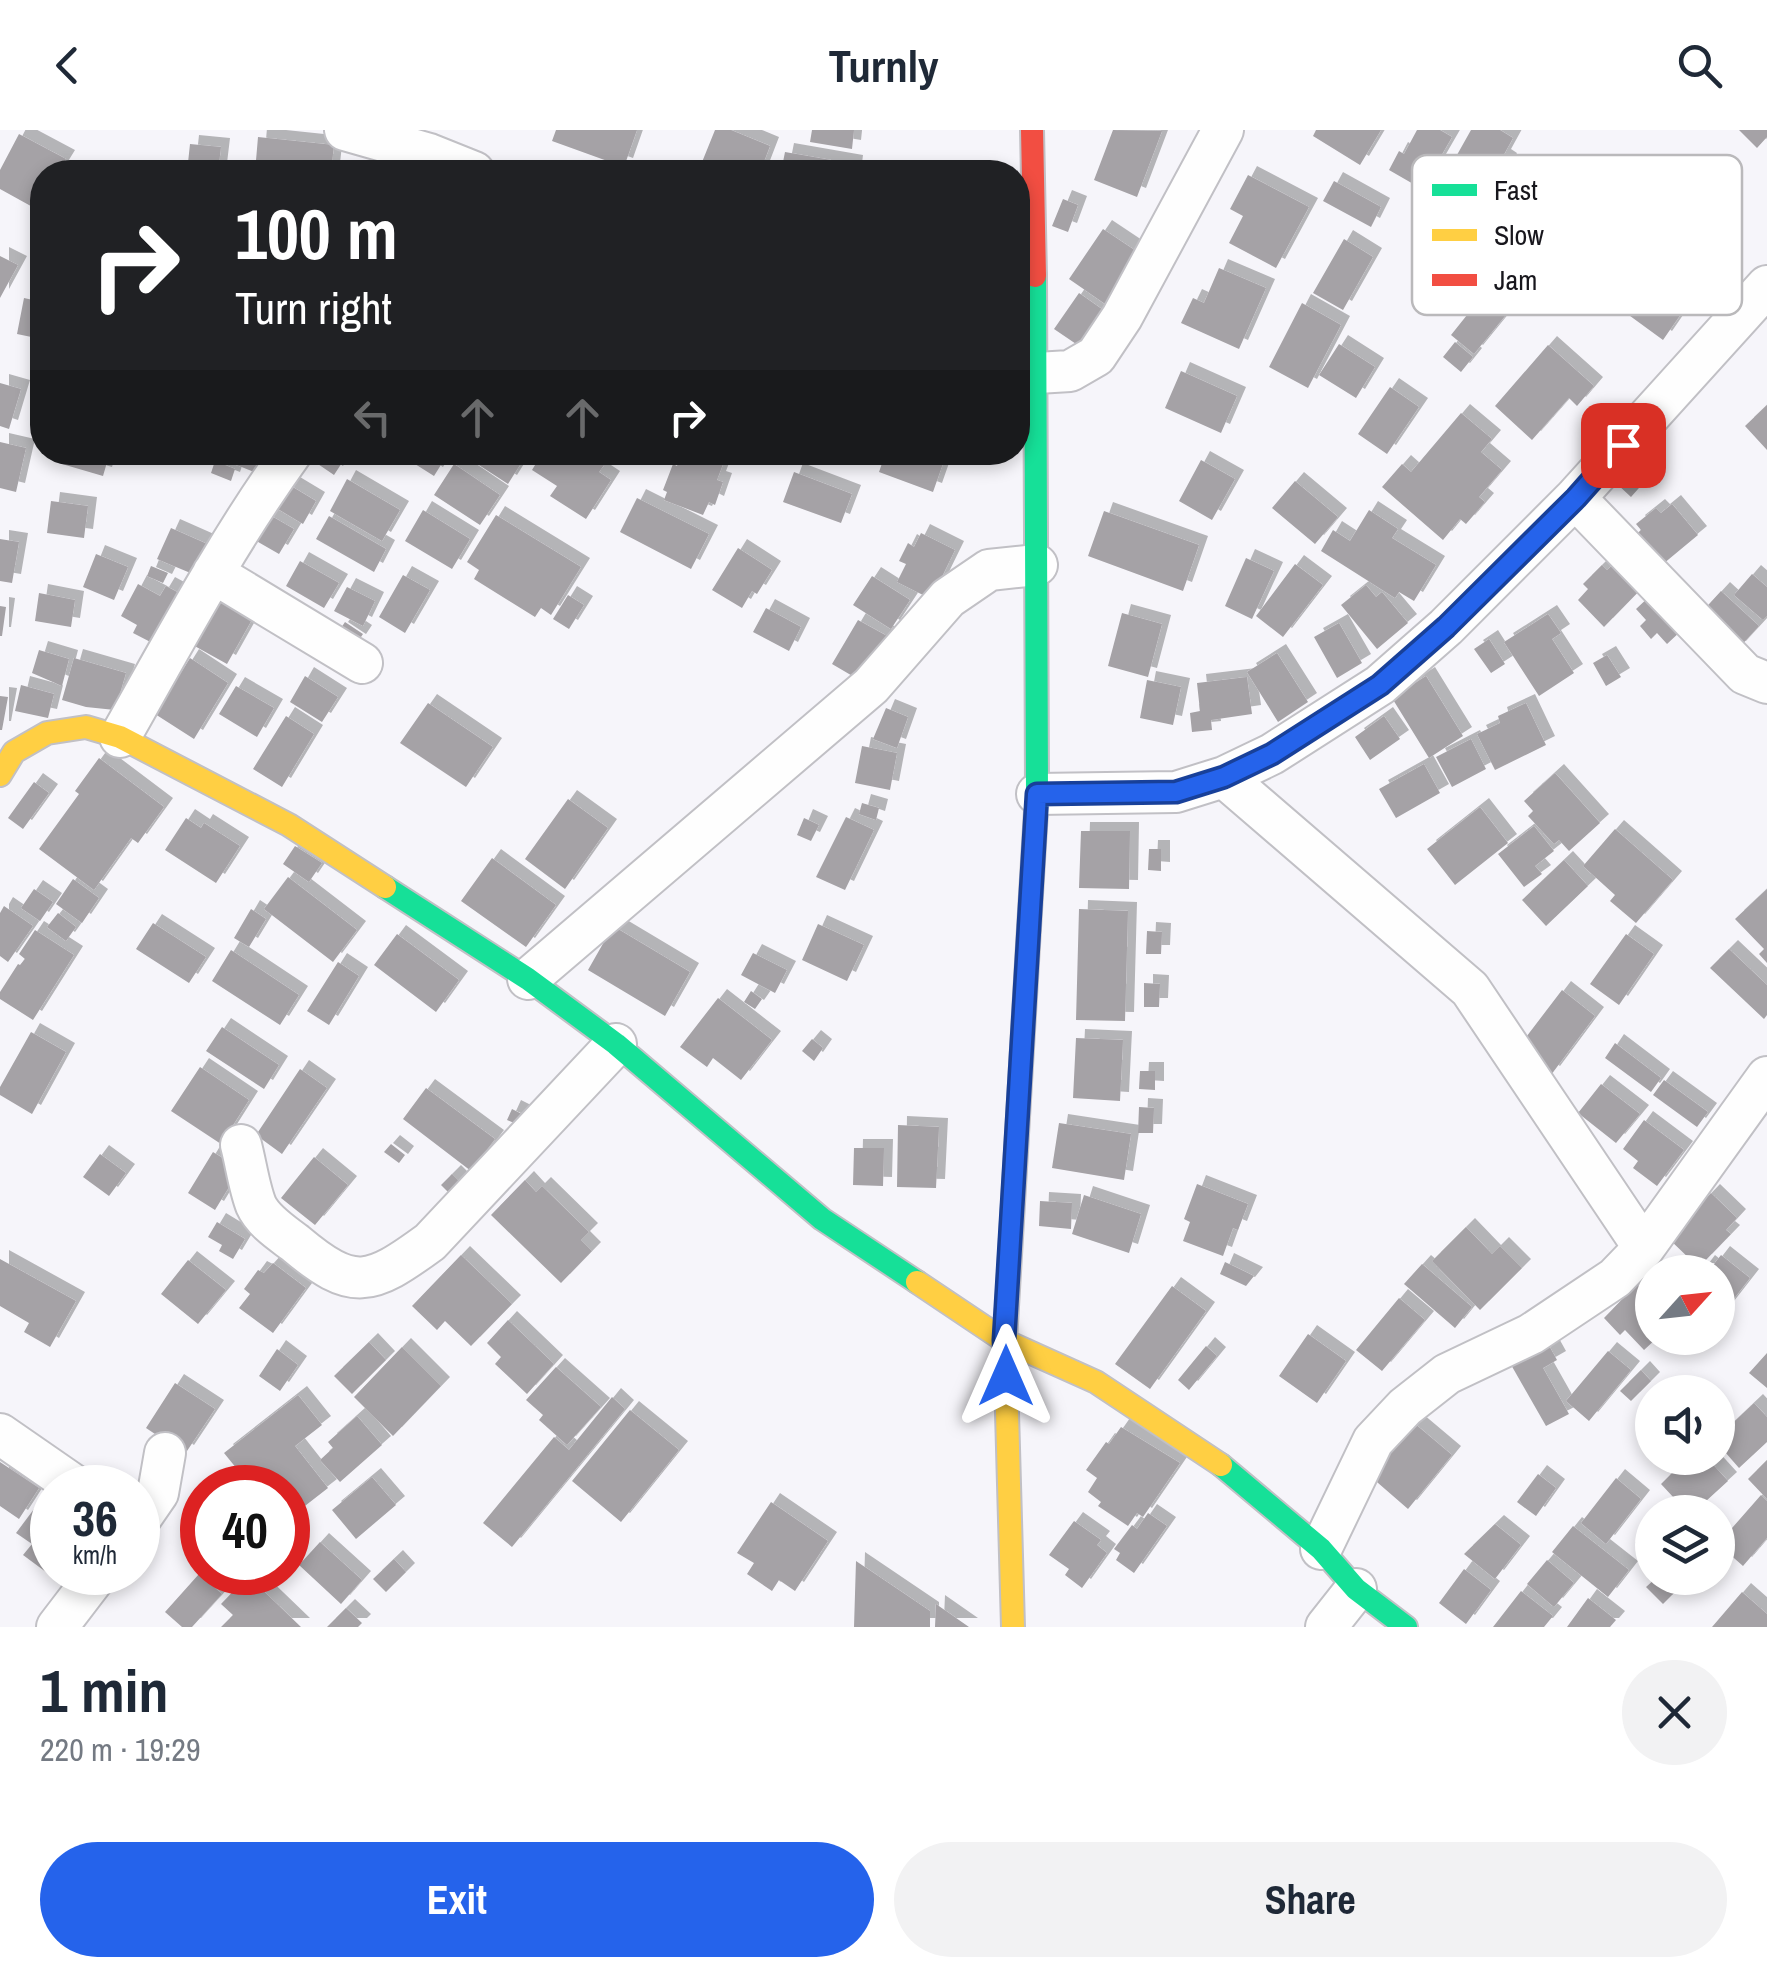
<!DOCTYPE html>
<html lang="en">
<head>
<meta charset="utf-8">
<style>
  body { margin:0; font-family:"Archivo Narrow",sans-serif; background:#f2f2f3; color:#1f2937; height:100vh; display:flex; flex-direction:column; font-size:38px; white-space:nowrap }
  * { box-sizing:border-box; margin:0 }
  p { font-size:32px; color:#747a83 }
  .icon { flex:none; width:55px; height:55px; fill:none; stroke:currentColor; stroke-width:2; stroke-linecap:round; stroke-linejoin:round }
  .map { position:relative; height:1497px; overflow:hidden }
  .panel { display:flex; flex-direction:column; background:#fff; flex:1 }
  .panel>* { flex:none }
  .banner { position:absolute; left:30px; top:30px; width:1000px; height:305px; border-radius:40px; box-shadow:0 5px 15px #0003; background:#202124; color:#fff; overflow:hidden }
  .needle { width:65px; rotate:63deg }
  .buttons { position:absolute; left:1635px; top:1125px; display:grid; gap:20px }
  .buttons a { display:grid; place-items:center; width:100px; height:100px; border-radius:50%; background:#fff; box-shadow:0 5px 15px #0003; font-size:50px }
  .speed { position:absolute; left:30px; top:1335px; display:flex; gap:20px; font-size:50px; font-weight:700; text-align:center }
  .speed>* { display:grid; place-content:center; width:130px; height:130px; border-radius:50%; background:#fff; box-shadow:0 5px 15px #0003; line-height:1 }
  .speed small { font-size:25px; font-weight:400 }
  .speed .limit { border:15px solid #d22; background:#fff; color:#111 }
  .pin { position:absolute; display:grid; place-items:center; width:85px; height:85px; color:#fff; margin:-42px; border-radius:20px; box-shadow:0 5px 15px #0006 }
  .me { position:absolute; width:110px; margin:-55px; rotate:0deg; stroke-linejoin:round; filter:drop-shadow(0 0 8px #0008) }
  .turn { display:flex; align-items:center; gap:35px; height:210px; padding:0 40px; font-size:45px }
  .turn .icon { width:130px; height:130px; stroke-width:2.5 }
  .turn b { display:block; font-size:70px; line-height:85px }
  .lanes { display:flex; align-items:center; height:95px; padding:0 40px; background:#0003; justify-content:center; gap:50px; direction:ltr }
  .lanes .off { opacity:.35 }
  .round { display:grid; place-items:center; flex:none; width:105px; height:105px; border-radius:52px; background:#f2f2f3 }
  .headline { display:flex; align-items:center; justify-content:space-between; height:170px; padding:0 40px }
  h1 { font-size:60px; font-weight:700; line-height:75px }
  .action { display:flex; gap:20px; margin-top:auto; padding:20px 40px }
  .action a { flex:1; height:115px; border-radius:60px; background:#2563eb; color:#fff; font-size:40px; font-weight:700; line-height:115px; text-align:center }
  .action a+a { background:#f2f2f3; color:#1f2937 }
  header { display:flex; justify-content:space-between; align-items:center; height:130px; padding:0 40px; background:#fff; font-size:45px; font-weight:700 }
  .map>svg:first-child { display:block }
  .building { fill:#a5a2a6; filter:url(#shadow) }
  .lines { fill:none; stroke-linecap:round; stroke-linejoin:round }
  .street-casing { stroke:#c1c0c5; stroke-width:44 }
  .fast-casing { stroke:#c1c0c5; stroke-width:26 }
  .slow-casing { stroke:#c1c0c5; stroke-width:26 }
  .jam-casing { stroke:#c1c0c5; stroke-width:26 }
  .street { stroke:#fefefe; stroke-width:40 }
  .fast { stroke:#16e098; stroke-width:22 }
  .slow { stroke:#ffcf43; stroke-width:22 }
  .jam { stroke:#f24e42; stroke-width:22 }
  .route-casing { stroke:#184099; stroke-width:25 }
  .route { stroke:#2563eb; stroke-width:18 }
  .key { fill:#fff; stroke:#bab9bb; stroke-width:2.5 }
  .key-label { font-size:28px; fill:#18171d }
</style>
</head>
<body>
<header><svg class="icon" aria-label="back" viewBox="0 0 24 24"><path d="M15 5l-7 7 7 7"/></svg>Turnly<svg class="icon" aria-label="search" viewBox="0 0 24 24"><circle cx="10" cy="10" r="6"/><path d="M15 15l6 6"/></svg></header>
<div class="map">
<svg width="1767" height="1497" viewBox="0 0 1767 1497">
  <defs>
    <filter id="shadow"><feDropShadow dx="9" dy="-9" stdDeviation="0" flood-color="#0004"/></filter>
  </defs>
  <rect width="100%" height="100%" fill="#f6f5fa"/>
  <path class="building" d="M556,0H637L624,37L552,11Z
    M715,0H731L770,16L760,42H698Z
    M812,0H854L852,19L810,12Z
    M1113,0L1162,1L1137,67L1094,50Z
    M1316,0H1381L1360,35L1313,6Z
    M1417,0H1440L1452,7L1422,59L1389,40L1399,21L1404,24Z
    M1471,0H1500L1513,8L1502,28L1508,32L1495,56L1453,32Z
    M1739,0H1767V7L1757,18Z
    M19,4L66,29L58,42H42V72L38,80L0,59V40Z
    M258,7L334,15L331,42H255Z
    M190,14L221,17L218,42H187Z
    M785,22L854,34L853,42H781Z
    M1248,45L1309,77L1276,138L1229,113L1243,86L1230,79Z
    M1334,51L1381,77L1371,97L1323,71Z
    M1063,69L1078,75L1068,102L1052,96Z
    M1103,99L1145,127L1111,178L1069,149Z
    M1344,109L1373,127L1343,180L1313,163Z
    M0,126L18,135L0,168Z
    M1219,138L1266,158L1239,219L1181,193L1193,168L1204,173Z
    M1486,152L1514,175L1474,224L1451,205L1475,175L1470,172Z
    M1646,155L1683,181L1663,210L1626,183Z
    M1079,163L1106,182L1082,218L1054,199Z
    M24,168L42,172L41,209L17,204Z
    M1302,173L1341,195L1308,258L1269,237Z
    M1455,212L1473,227L1461,242L1443,227Z
    M1339,214L1375,237L1356,268L1319,245Z
    M1548,215L1594,256L1577,276L1569,268L1532,310L1495,276Z
    M1181,241L1237,266L1221,303L1165,278Z
    M0,253L21,259L9,299L0,296Z
    M1390,257L1419,277L1387,324L1358,304Z
    M1767,275V320L1745,296Z
    M1461,283L1492,309L1481,322L1502,340L1479,367L1485,372L1466,394L1460,389L1443,410L1382,357L1402,334L1411,342Z
    M0,312L26,318L16,362L0,358Z
    M65,322H110L103,346L62,334Z
    M204,322H268L259,344Z
    M318,322H349L334,345L312,330Z
    M396,322H449L434,346Z
    M459,322H528L508,354Z
    M543,322H570L580,329L586,322L604,335L599,342L611,350L586,389L550,366L557,356L532,340Z
    M682,322H695L723,334L717,350L723,352L715,375L709,372L703,385L664,370L667,362L663,360L673,334L677,336Z
    M886,322H947L933,362L879,342Z
    M1201,330L1235,349L1212,390L1179,371Z
    M215,331L235,339L231,351L211,343Z
    M454,334L500,365L480,395L434,365Z
    M1631,337L1646,350L1631,367L1617,354Z
    M794,342L852,364L841,393L783,372Z
    M347,349L400,380L382,411L330,381Z
    M281,350L316,371L303,394L268,373Z
    M1295,351L1338,387L1315,414L1272,378Z
    M637,368L709,404L691,439L620,402Z
    M51,371L88,376L84,408L47,403Z
    M1672,374L1698,405L1657,439L1631,409L1641,400L1636,394L1656,378L1661,383Z
    M261,380L294,399L279,424L246,405Z
    M423,380L470,409L452,439L405,411Z
    M1369,380L1398,399L1392,408L1436,435L1414,471L1399,462L1395,468L1321,421L1333,400L1350,411Z
    M1104,381L1199,415L1183,461L1088,426Z
    M496,385L581,437L551,485L541,478L535,487L474,449L479,440L467,432Z
    M329,386L386,419L374,442L316,409Z
    M171,398L214,417L200,447L157,429Z
    M921,403L955,420L931,469L897,452L906,434L899,431L908,413L914,417Z
    M0,409L19,412L12,453L0,451Z
    M738,418L772,440L757,464L752,461L742,478L712,460Z
    M96,424L128,437L114,470L83,457Z
    M1246,428L1274,441L1252,489L1225,476Z
    M300,431L339,453L324,478L286,456Z
    M1617,431L1643,457L1604,497L1578,470L1588,459L1583,454L1602,435L1607,440Z
    M1295,434L1323,455L1283,507L1256,486Z
    M151,436L168,443L163,453L147,446Z
    M1752,444L1767,457V486L1763,490L1734,465Z
    M403,445L430,460L405,503L379,487Z
    M872,446L910,470L891,499L853,475Z
    M138,454L160,466L166,456L190,469L164,519L133,503L137,495L121,486Z
    M1366,455L1376,467L1382,462L1408,493L1377,519L1341,475Z
    M347,457L375,471L363,496L334,481Z
    M1721,461L1759,496L1737,520L1699,485Z
    M39,463L75,470L71,497L35,491Z
    M217,465L254,486L227,534L191,514Z
    M568,465L584,475L569,499L553,489Z
    M1651,465L1682,500L1667,514L1657,503L1651,509L1640,496L1646,490L1636,479Z
    M0,476L6,477L2,506H0Z
    M766,478L801,497L789,521L753,502Z
    M1122,483L1162,494L1148,547L1108,536Z
    M1548,484L1561,503L1552,509L1574,543L1539,566L1504,512Z
    M858,490L887,506L861,551L832,534Z
    M345,492L363,504L357,513L339,501Z
    M1339,493L1362,533L1337,548L1314,507Z
    M1489,509L1505,534L1491,543L1474,519Z
    M39,520L69,529L62,556L32,543Z
    M1277,523L1308,572L1278,592L1247,542Z
    M1607,525L1621,547L1606,556L1593,533Z
    M74,528L126,543L115,580L86,577L62,570Z
    M190,528L228,553L194,609L155,584Z
    M305,546L338,567L322,592L290,572Z
    M1426,546L1463,606L1429,628L1392,568Z
    M1247,547L1252,584L1211,590L1212,600L1192,602L1190,583L1200,581L1197,553Z
    M1147,550L1181,557L1173,595L1140,588Z
    M21,555L54,564L48,588L15,581Z
    M236,556L274,578L257,607L219,584Z
    M0,566L8,567L2,600H0Z
    M428,573L493,617L466,657L400,613Z
    M1526,573L1546,615L1495,640L1477,604L1500,593L1498,586Z
    M886,578L908,587L897,618L873,609Z
    M286,586L314,604L282,657L253,639Z
    M1384,586L1400,609L1370,630L1355,607Z
    M1471,609L1486,639L1452,657L1436,627Z
    M862,616L897,623L890,660L855,653Z
    M99,628L164,677L138,713L131,708L94,760L39,719L79,664L75,661Z
    M1424,634L1440,663L1396,688L1379,659Z
    M1555,643L1600,693L1569,721L1559,710L1554,714L1528,686L1533,681L1524,671Z
    M34,652L49,663L23,699L8,688Z
    M568,669L608,698L565,759L525,729Z
    M862,673L879,678L876,690L859,684Z
    M1480,677L1508,713L1455,755L1427,719Z
    M846,687L874,700L845,760L816,747Z
    M186,688L201,698L204,693L240,716L216,753L165,720Z
    M804,688L819,695L811,711L797,705Z
    M1534,696L1554,721L1535,736L1542,744L1524,757L1498,724Z
    M1615,699L1673,750L1636,793L1610,771L1615,765L1583,736Z
    M1081,701H1130L1129,759L1079,758Z
    M295,716L322,733L309,752L283,734Z
    M1149,719H1161V741L1148,740Z
    M492,728L556,775L526,817L461,771Z
    M1564,730L1588,756L1546,796L1522,770Z
    M288,747L357,800L333,832L264,779Z
    M73,749L99,768L82,793L56,774Z
    M34,759L53,772L40,791L21,778Z
    M1767,759V833L1759,824L1764,819L1735,789Z
    M4,776L33,796L8,832L0,826V783Z
    M251,779L266,789L249,817L234,808Z
    M1079,779L1128,781L1125,891L1076,890Z
    M58,783L76,797L66,811L47,797Z
    M153,793L206,827L189,853L136,819Z
    M818,794L864,815L847,851L802,830Z
    M613,796L690,842L665,886L588,840Z
    M35,800L74,825L33,890L0,869V862L18,834L20,835L25,829L19,824Z
    M1147,801L1162,802L1161,824H1146Z
    M397,804L459,850L436,882L374,835Z
    M1626,804L1654,824L1619,875L1590,854Z
    M1729,819L1767,855V885L1764,889L1710,838Z
    M231,820L299,865L280,895L212,851Z
    M753,823L787,840L775,863L741,845Z
    M338,832L359,846L329,895L307,881Z
    M1144,853L1160,854L1159,877H1144Z
    M1562,860L1595,886L1551,945L1517,919Z
    M751,861L762,869L755,879L744,872Z
    M718,868L772,910L741,950L713,928L707,937L680,917Z
    M222,897L279,935L264,959L206,921Z
    M31,902L66,922L32,984L0,965V957Z
    M1076,908L1123,910L1120,971L1073,968Z
    M812,909L823,918L814,931L802,921Z
    M1615,913L1661,948L1651,962L1605,928Z
    M200,937L249,970L221,1014L171,981Z
    M300,939L327,958L282,1024L256,1005Z
    M1140,941H1155V960L1139,959Z
    M1664,950L1708,982L1697,997L1653,965Z
    M1601,954L1640,984L1616,1013L1578,983Z
    M426,958L495,1009L471,1041L403,989Z
    M1139,977L1154,978L1153,1003H1138Z
    M512,979L524,985L519,995L507,990Z
    M1644,990L1684,1020L1657,1056L1633,1038L1638,1031L1623,1019Z
    M1059,993L1131,1004L1124,1050L1052,1038Z
    M898,995L939,997L936,1058L897,1057Z
    M391,1014L405,1025L399,1033L384,1022Z
    M854,1018H884L883,1056L853,1055Z
    M213,1022L240,1039L215,1080L188,1063Z
    M100,1024L126,1043L109,1066L83,1047Z
    M314,1027L348,1055L315,1095L281,1068Z
    M452,1044L460,1052L449,1063L441,1055Z
    M525,1050L536,1062L542,1056L589,1102L581,1110L592,1121L561,1153L491,1085Z
    M1197,1054L1248,1074L1238,1100L1233,1098L1223,1126L1183,1111L1190,1092L1184,1089Z
    M1711,1063L1737,1088L1726,1100L1731,1104L1703,1133L1699,1129L1694,1133L1668,1108Z
    M1084,1065L1141,1084L1129,1123L1072,1104Z
    M1040,1071L1072,1073L1071,1099L1039,1096Z
    M217,1092L245,1109L233,1129L219,1121L222,1115L208,1107Z
    M1466,1097L1492,1124L1500,1116L1522,1138L1480,1180L1432,1131Z
    M461,1125L512,1174L471,1216L445,1191L437,1200L412,1176Z
    M1721,1125L1750,1148L1718,1189V1142H1700L1706,1134L1711,1138Z
    M0,1129L76,1171L50,1217L24,1202L29,1193L0,1176Z
    M188,1130L226,1160L198,1194L161,1164Z
    M1225,1132L1254,1146L1246,1156L1220,1144Z
    M273,1133L306,1158L273,1203L239,1178L250,1164L244,1159L258,1140L264,1143Z
    M1422,1134L1472,1177L1455,1198L1404,1154Z
    M1637,1154L1652,1170V1208H1657L1644,1220L1625,1200L1620,1205L1604,1188Z
    M1172,1156L1206,1181L1150,1259L1115,1234Z
    M1399,1168L1425,1190L1382,1241L1356,1220Z
    M508,1190L554,1234L527,1264L495,1234L501,1227L487,1213Z
    M1308,1204L1346,1231L1317,1273L1279,1246Z
    M369,1212L386,1230L352,1264L334,1246Z
    M1547,1212L1557,1230L1543,1238L1569,1284L1546,1296L1510,1233Z
    M1206,1216L1217,1226L1189,1260L1178,1250Z
    M402,1217L441,1256L393,1306L354,1267Z
    M277,1219L298,1235L280,1261L259,1246Z
    M1608,1221L1631,1240L1589,1291L1566,1271Z
    M1767,1223V1258L1749,1243Z
    M556,1237L601,1277L567,1315L539,1290L543,1285L526,1270Z
    M1641,1240L1651,1251L1631,1271L1620,1261Z
    M175,1253L215,1279L185,1324L146,1298Z
    M298,1265L322,1295L295,1316L328,1358L292,1386L288,1380V1358H269L260,1346L250,1355L224,1323Z
    M612,1267L625,1279L512,1417L483,1393L554,1307L569,1320Z
    M1754,1273L1767,1287V1312L1739,1338L1718,1314V1307Z
    M630,1280L679,1320L621,1392L572,1351Z
    M357,1286L382,1315L340,1352L320,1330L333,1318L328,1312Z
    M1414,1293L1452,1325L1408,1379L1370,1346Z
    M1121,1297L1180,1333L1143,1387L1137,1383L1128,1396L1098,1376L1101,1372L1088,1362L1097,1348L1086,1340L1106,1312L1109,1314Z
    M1678,1328H1707L1728,1351L1694,1382H1687L1661,1354L1673,1342L1668,1337Z
    M1767,1330V1369L1748,1349Z
    M0,1332L39,1358L19,1389L0,1376Z
    M1538,1344L1556,1358L1536,1386L1517,1372Z
    M372,1347L396,1375L356,1409L332,1380Z
    M1616,1348L1641,1369L1606,1414L1581,1393Z
    M49,1359L52,1361V1442H59L54,1448L23,1425L32,1414L16,1403Z
    M1761,1365L1767,1371V1408L1743,1436L1718,1414Z
    M771,1372L828,1411L795,1461L779,1450L772,1461L747,1444L754,1433L737,1423Z
    M1148,1383L1167,1396L1134,1443L1116,1430L1120,1423L1114,1419L1132,1395L1137,1399Z
    M1652,1386V1424L1635,1413Z
    M1074,1391L1101,1410L1097,1415L1107,1423L1082,1458L1065,1445L1069,1439L1049,1425Z
    M1495,1394L1521,1415L1495,1449L1464,1424Z
    M1573,1396L1629,1440L1608,1467L1552,1422Z
    M320,1412L362,1450L341,1474L299,1435Z
    M394,1429L406,1442L386,1462L373,1449Z
    M1547,1430L1574,1453L1554,1477L1527,1454Z
    M856,1431L930,1481V1497H854Z
    M1464,1439L1491,1460L1466,1494L1439,1473Z
    M199,1444L222,1464L192,1497H182L165,1482Z
    M248,1446L301,1497H221L233,1485L221,1474Z
    M1656,1448H1673L1681,1456L1663,1474L1646,1457Z
    M1521,1461L1553,1486L1544,1497H1493Z
    M1742,1462L1767,1484V1497H1712Z
    M1588,1468L1616,1490L1610,1497H1567Z
    M936,1474L969,1497H935Z
    M346,1478L362,1493L358,1497H327Z"/>
  <g class="lines">
    <g class="street-casing">
      <path id="street" d="M345,0L429,24L474,42
        M1018,237L1037,243L1070,241L1096,226L1122,187L1223,0
        M1575,368L1745,544L1767,553
        M213,443L362,533
        M120,607C175,510 227,412 292,322
        M1224,647L1470,859L1644,1118
        M1037,664L1176,662L1224,647L1272,624L1380,555L1446,497L1575,368L1767,156
        M528,849L871,556L948,468L989,440L1037,435
        M241,1015C246,1034 249,1057 256,1075C263,1091 282,1103 295,1113C353,1162 370,1156 430,1112L616,914
        M0,1304L78,1358
        M138,1392L158,1363L165,1323
        M1321,1419L1373,1311L1405,1277L1447,1244L1531,1204L1615,1148L1644,1118L1767,947
        M57,1497L99,1442
        M1326,1497L1356,1459"/>
    </g>
    <g class="fast-casing">
      <path id="fast" d="M385,757L528,849L616,914L822,1089L917,1152
        M1029,798L1037,664L1035,146
        M1221,1335L1321,1419L1356,1459L1406,1497"/>
    </g>
    <g class="slow-casing">
      <path id="slow" d="M0,645L14,622L47,603L86,597L120,607L289,695L385,757
        M917,1152L1005,1211L1096,1252L1221,1335
        M1013,1497L1005,1211L1029,798"/>
    </g>
    <g class="jam-casing">
      <path id="jam" d="M1032,0L1035,146"/>
    </g>
    <use href="#street" class="street"/>
    <use href="#fast" class="fast"/>
    <use href="#slow" class="slow"/>
    <use href="#jam" class="jam"/>
  </g>
  <g class="lines">
    <g class="route-casing">
      <path id="route" d="M1006,1246L1004,1210L1037,664L1176,662L1224,647L1272,624L1380,555L1446,497L1576,368L1623,315"/>
    </g>
    <use href="#route" class="route"/>
  </g>
  <rect x="1412" y="25" width="330" height="160" rx="15" class="key"/>
  <rect x="1432" y="54" width="45" height="12" fill="#16e098"/>
  <rect x="1432" y="99" width="45" height="12" fill="#ffcf43"/>
  <rect x="1432" y="144" width="45" height="12" fill="#f24e42"/>
  <g class="key-label">
    <text x="1494" y="70">Fast</text>
    <text x="1494" y="115">Slow</text>
    <text x="1494" y="160">Jam</text>
  </g>
</svg>
<div class="buttons">
<a><svg class="needle" viewBox="-14 -14 28 28"><path d="M0-13l5 13h-10z" fill="#e53935"/><path d="M0 13l5-13h-10z" fill="#747a83"/></svg></a>
<a><svg class="icon" aria-label="sound" viewBox="0 0 24 24"><path d="M4 9h4l5-4v14l-5-4H4zM17 9q2 3 0 6"/></svg></a>
<a><svg class="icon" aria-label="layers" viewBox="0 0 24 24"><path d="M12 4l9 5-9 5-9-5zM3 14l9 5 9-5"/></svg></a>
</div>
<div class="speed"><div>36<small>km/h</small></div><div class="limit">40</div></div>
<div class="pin" style="left:1623px;top:315px;background:#d93025"><svg class="icon" aria-label="arrive" viewBox="0 0 24 24"><path d="M6 21V4h12l-3 4 3 4H6"/></svg></div>
<svg class="me" style="left:1006px;top:1246px" viewBox="-20 -20 40 40"><path d="M0-17L14 15 0 8-14 15z" fill="#2563eb" stroke="#fff" stroke-width="4"/></svg>
<div class="banner">
<div class="turn"><svg class="icon" aria-label="right" viewBox="0 0 24 24"><path d="M7 20v-9h11M14 6l5 5-5 5"/></svg><div><b>100 m</b>Turn right</div></div>
<div class="lanes"><svg class="icon off" aria-label="left" viewBox="0 0 24 24"><path d="M17 20v-9H6M10 6l-5 5 5 5"/></svg><svg class="icon off" aria-label="ahead" viewBox="0 0 24 24"><path d="M12 20V5M6 11l6-6 6 6"/></svg><svg class="icon off" aria-label="ahead" viewBox="0 0 24 24"><path d="M12 20V5M6 11l6-6 6 6"/></svg><svg class="icon" aria-label="right" viewBox="0 0 24 24"><path d="M7 20v-9h11M14 6l5 5-5 5"/></svg></div>
</div>
</div>
<section class="panel">
<div class="headline"><div><h1>1 min</h1><p>220 m · 19:29</p></div><a class="round"><svg class="icon" aria-label="close" viewBox="0 0 24 24"><path d="M6 6l12 12M18 6L6 18"/></svg></a></div>
<div class="action"><a>Exit</a><a>Share</a></div>
</section>
</body>
</html>
